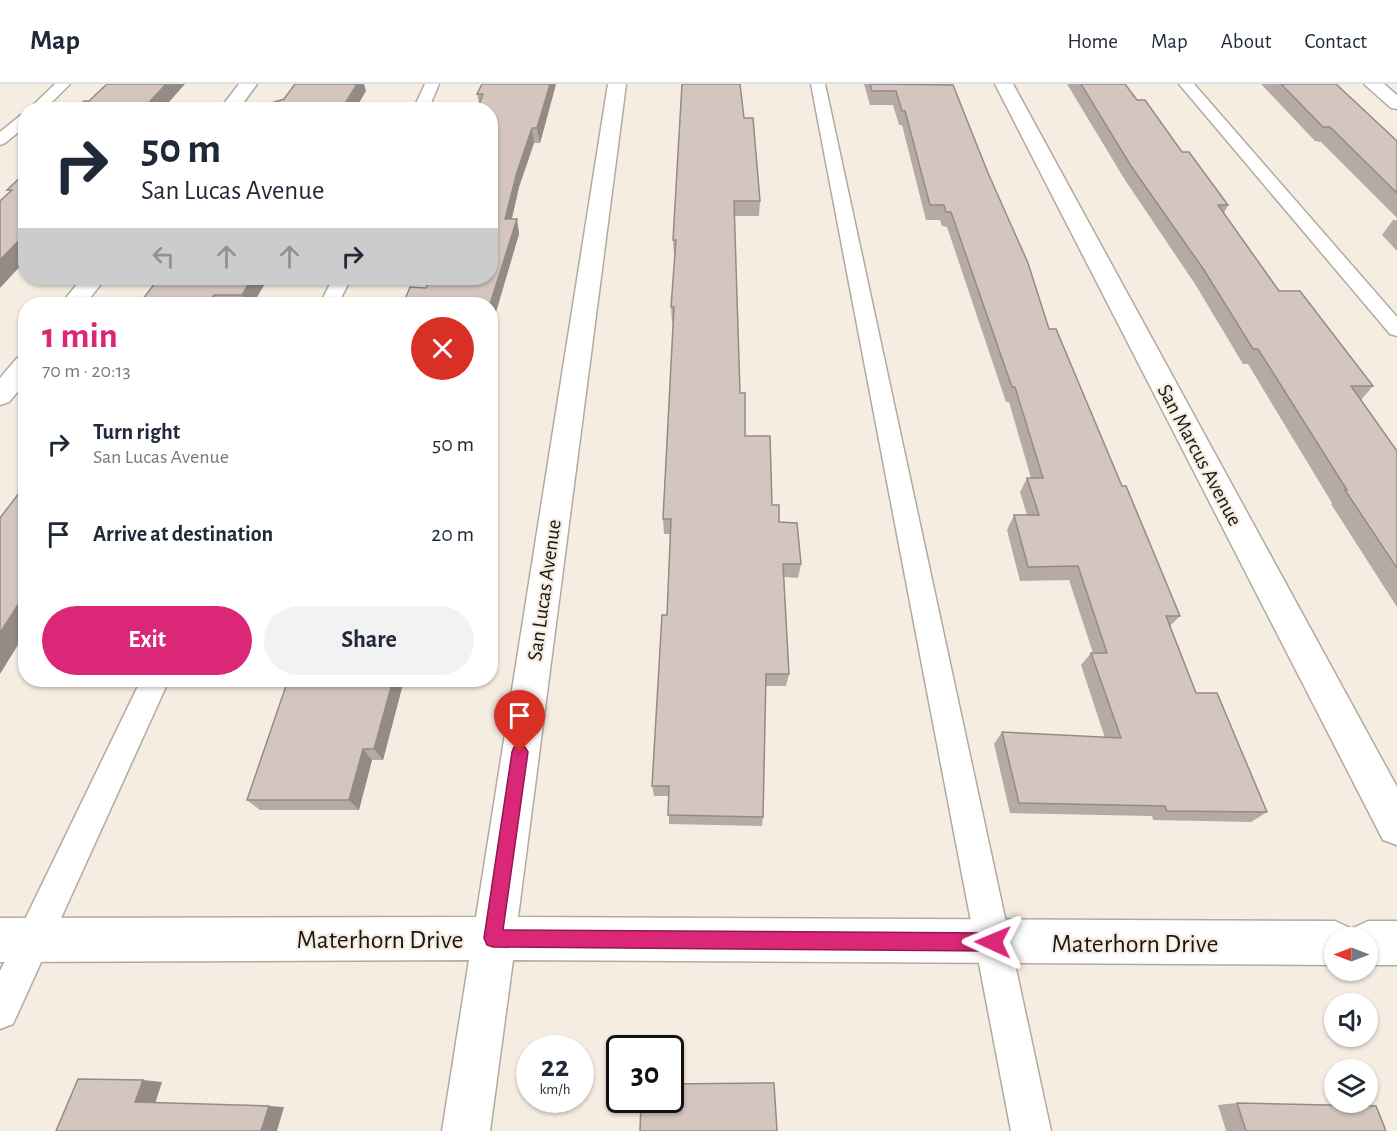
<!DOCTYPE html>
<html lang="en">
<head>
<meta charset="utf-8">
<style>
  body { margin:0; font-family:"Alegreya Sans",sans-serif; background:#f2f2f3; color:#1f2937; height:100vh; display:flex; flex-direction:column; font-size:22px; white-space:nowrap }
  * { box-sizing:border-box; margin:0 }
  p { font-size:20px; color:#747a83 }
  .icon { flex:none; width:33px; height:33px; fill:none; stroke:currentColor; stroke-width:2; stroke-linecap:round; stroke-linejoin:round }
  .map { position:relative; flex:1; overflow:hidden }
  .details { position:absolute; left:18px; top:213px; width:480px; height:390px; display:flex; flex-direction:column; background:#fff; border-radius:24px; box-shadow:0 2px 4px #0004 }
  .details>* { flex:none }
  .banner { position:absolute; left:18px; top:18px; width:480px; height:183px; border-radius:24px; box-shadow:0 2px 4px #0004; background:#fff; color:#1f2937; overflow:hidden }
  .needle { width:39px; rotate:270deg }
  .fabs { position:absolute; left:1324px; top:843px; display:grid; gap:12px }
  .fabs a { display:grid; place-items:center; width:54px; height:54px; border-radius:50%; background:#fff; box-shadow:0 2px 4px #0004; font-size:30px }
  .speed { position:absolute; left:516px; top:951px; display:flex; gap:12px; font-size:30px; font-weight:700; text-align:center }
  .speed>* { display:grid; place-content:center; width:78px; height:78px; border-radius:50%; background:#fff; box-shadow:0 2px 4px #0004; line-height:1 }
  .speed small { font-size:15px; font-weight:400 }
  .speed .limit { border:3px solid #111; border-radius:9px; background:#fff; color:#111 }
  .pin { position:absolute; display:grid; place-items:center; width:51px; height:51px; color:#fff; margin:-62px -26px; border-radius:50% 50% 50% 0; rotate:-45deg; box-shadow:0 0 6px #0007 }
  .pin .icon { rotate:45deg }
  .me { position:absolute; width:66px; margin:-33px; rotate:271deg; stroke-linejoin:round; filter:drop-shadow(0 0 4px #0008) }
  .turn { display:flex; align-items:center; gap:21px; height:126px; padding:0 24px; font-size:27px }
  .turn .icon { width:78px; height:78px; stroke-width:2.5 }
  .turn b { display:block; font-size:42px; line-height:51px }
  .lanes { display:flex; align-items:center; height:57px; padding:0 24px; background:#0003; justify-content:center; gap:30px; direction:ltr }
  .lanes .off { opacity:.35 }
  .round { display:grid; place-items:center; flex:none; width:63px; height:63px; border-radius:32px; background:#f2f2f3 }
  .summary { display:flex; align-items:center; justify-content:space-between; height:102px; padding:0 24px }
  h1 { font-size:36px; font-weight:700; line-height:45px; color:#db2777 }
  .cta { display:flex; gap:12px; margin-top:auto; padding:12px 24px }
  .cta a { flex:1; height:69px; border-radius:36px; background:#db2777; color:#fff; font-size:24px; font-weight:700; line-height:69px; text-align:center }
  .cta a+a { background:#f2f2f3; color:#1f2937 }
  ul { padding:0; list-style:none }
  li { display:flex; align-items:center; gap:18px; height:90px; padding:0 24px }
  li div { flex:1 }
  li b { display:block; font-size:22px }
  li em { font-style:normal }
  header { display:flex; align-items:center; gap:36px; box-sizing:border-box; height:84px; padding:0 30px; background:#fff; border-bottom:2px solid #e0e1e3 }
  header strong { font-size:28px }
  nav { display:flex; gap:33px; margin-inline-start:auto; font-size:21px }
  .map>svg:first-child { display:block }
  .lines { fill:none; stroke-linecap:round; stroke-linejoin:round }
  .lane-casing { stroke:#b2aa9f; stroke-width:3 }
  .street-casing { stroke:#b2aa9f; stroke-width:3 }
  .lane { fill:#fff; fill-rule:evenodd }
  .street { fill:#fff; fill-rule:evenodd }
  .wall { fill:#b6aaa4 }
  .shaded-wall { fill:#948b86 }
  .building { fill:#d4c6bf; stroke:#948b86; stroke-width:1.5 }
  .route { fill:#db2777; stroke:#8e194d; stroke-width:1.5 }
  .labels { text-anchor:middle; stroke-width:4.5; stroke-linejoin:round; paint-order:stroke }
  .street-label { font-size:21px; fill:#1a1713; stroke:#f6ede2 }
  .near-street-label { font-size:26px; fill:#1a1713; stroke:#f6ede2 }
</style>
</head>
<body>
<header>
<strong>Map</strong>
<nav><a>Home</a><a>Map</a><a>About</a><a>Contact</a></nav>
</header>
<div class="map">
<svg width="1397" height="1047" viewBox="0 0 1397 1047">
  <rect width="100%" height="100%" fill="#f6ede2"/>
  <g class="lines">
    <g class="lane-casing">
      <path id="lane" d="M55,0H70L44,26H28Z
        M425,0H439L428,26H413Z
        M811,0H825L1051,1047H1011Z
        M1179,0H1194L1397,233V252L1390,250Z
        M26,30V42L5,59L0,61V48L21,31Z
        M333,194H351L338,220H320Z
        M141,596H169L13,940L0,945V887Z"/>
    </g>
    <g class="street-casing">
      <path id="street" d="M239,0H257L238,26H219Z
        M608,0H626L518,833L1335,837L1350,844L1352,847L1353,844L1368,837H1397V881H1368V854H1335V881L513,876L490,1047H442L469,876L0,878V834L476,833Z
        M995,0H1013L1397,703V761L1383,756Z
        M1364,0H1384L1397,11V25L1391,24Z
        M82,194H106L85,220H61Z
        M26,272V298L9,318L0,321V294L17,274Z"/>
    </g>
    <use href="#lane" class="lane"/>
    <use href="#street" class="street"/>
  </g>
  <path class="wall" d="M482,0H556L540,59H534L519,103L512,135H517L519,150L490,248V220H403L410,203L426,204L430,194H490V26H477L479,19L477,10Z
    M864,0H950L1049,245L1122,402L1180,532L1170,542L1196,609L1267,728L1251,738L1153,736L1152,732L1010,729L994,660L1002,648L1105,654L1081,581L1091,569H1093L1069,496L1020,497L1007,446L1014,431H1027L1020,408L1027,394H1031L1009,318H1006L947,143L942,142L940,136H926L902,41H899L893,21H870Z
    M1067,0H1125L1137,16L1228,121L1224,129L1279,207L1373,302L1361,316L1397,367V523L1331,420L1332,419L1248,280H1243L1195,200L1125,96Z
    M1261,0H1336L1397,57V134L1321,58L1315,57Z
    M744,34L760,117L759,132H734L740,309L745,352L772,421L779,438L801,480L798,494L784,493L789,590L786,602H766L763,733L762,742L669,740V712H654L652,702L667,531L671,450H664L663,435L673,238H672L671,223L675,171H674L673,156Z
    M1393,136H1397V167L1382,151Z
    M159,194H279L278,196H267L253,220H139Z
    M288,596H404L383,676H372L359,726H260L247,716Z
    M1237,1019L1386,1047H1226L1218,1021Z"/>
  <path class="shaded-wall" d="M166,0H185L162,26H142Z
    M345,0H364L366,7L355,26H341Z
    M550,0H556L540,59L537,44Z
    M532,44L534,59L519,103L508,150L505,135L517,88Z
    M517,135L519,150L490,248V220Z
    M26,149V176L0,204V176Z
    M252,194H266L267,196L253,220H247L242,211Z
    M214,211L219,220H207Z
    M26,508V548L0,590V549Z
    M393,596H404L383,676L374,665Z
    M363,665L372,676L359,726L349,716Z
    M143,996L162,998L155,1020L135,1018Z
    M269,1022L284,1023L277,1047H261Z"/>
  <path class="building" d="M107,0H166L142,26H75L84,17H89Z
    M295,0H357L341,26H248L284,15Z
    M482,0H550L537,44H532L517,88L505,135H517L490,220H403L410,203L426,204L430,194H490V26H477L483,10H477Z
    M682,0H740L744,34H753L760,117H734L740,309H745V352H770L772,421H779V438L797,439L801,480H783L789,590H766L763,733L668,731L669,702H652L662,531H667L671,435H663L674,223H671L676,156H673Z
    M870,0L953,1L988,89L1028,179L1049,245H1056L1122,402H1126L1180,532H1166L1196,609H1217L1267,728L1167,727L1165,722L1019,719L1002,648L1121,654L1091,569H1107L1078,482L1028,483L1014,431H1039L1027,394H1043L1015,303H1012L951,128H946L944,121H930L905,27H902L896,7H872Z
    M1081,0H1125L1137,16H1145L1182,68H1189L1228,121H1218L1279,207H1300L1373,302H1351L1397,367V484L1345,406H1347L1258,265H1253L1204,186L1131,82Z
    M1281,0H1336L1397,57V109L1330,43H1323Z
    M26,88V149L0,176V117L12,106H7Z
    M159,194H252L242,211H214L207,220H139Z
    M26,400V508L0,549V434Z
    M288,596H393L374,665H363L349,716H247Z
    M78,995L143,996L135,1018L269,1022L261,1047H56Z
    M774,999L777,1047H640L641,1016H670V1000Z
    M1237,1019L1376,1022L1386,1047H1246Z"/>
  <path class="route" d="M520,661L525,663L528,668L503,846L993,849L999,852L1001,858L999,865L993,867L493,863L487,861L484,854L512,668L514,663Z"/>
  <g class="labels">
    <g class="street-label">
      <text transform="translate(1200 371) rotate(62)" y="7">San Marcus Avenue</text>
      <text transform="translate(544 506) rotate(-82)" y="7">San Lucas Avenue</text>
    </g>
    <g class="near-street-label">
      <text x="380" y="864">Materhorn Drive</text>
      <text x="1135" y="868">Materhorn Drive</text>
    </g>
  </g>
</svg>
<div class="fabs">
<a><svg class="needle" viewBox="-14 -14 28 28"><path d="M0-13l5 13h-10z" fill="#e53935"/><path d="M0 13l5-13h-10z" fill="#747a83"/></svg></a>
<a><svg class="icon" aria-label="sound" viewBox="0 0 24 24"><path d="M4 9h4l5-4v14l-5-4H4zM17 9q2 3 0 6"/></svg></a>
<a><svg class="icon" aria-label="layers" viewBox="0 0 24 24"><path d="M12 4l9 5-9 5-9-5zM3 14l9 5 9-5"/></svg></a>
</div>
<div class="speed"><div>22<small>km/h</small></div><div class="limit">30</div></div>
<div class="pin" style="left:520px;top:668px;background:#d93025"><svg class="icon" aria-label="arrive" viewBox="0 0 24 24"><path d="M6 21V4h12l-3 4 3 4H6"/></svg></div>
<svg class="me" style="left:993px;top:858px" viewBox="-20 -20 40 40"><path d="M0-17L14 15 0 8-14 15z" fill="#db2777" stroke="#fff" stroke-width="4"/></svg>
<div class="banner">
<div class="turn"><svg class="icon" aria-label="right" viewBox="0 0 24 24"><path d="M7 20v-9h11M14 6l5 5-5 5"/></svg><div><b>50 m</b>San Lucas Avenue</div></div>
<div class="lanes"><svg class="icon off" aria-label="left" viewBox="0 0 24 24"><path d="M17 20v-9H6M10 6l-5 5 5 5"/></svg><svg class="icon off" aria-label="ahead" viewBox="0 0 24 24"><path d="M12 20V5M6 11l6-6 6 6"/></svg><svg class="icon off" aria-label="ahead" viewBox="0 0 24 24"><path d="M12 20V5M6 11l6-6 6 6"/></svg><svg class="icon" aria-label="right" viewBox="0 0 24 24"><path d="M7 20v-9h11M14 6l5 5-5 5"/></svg></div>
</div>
<section class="details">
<div class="summary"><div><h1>1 min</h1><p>70 m · 20:13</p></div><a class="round" style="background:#d93025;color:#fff"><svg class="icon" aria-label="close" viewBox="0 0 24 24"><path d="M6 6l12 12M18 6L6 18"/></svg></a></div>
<ul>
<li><svg class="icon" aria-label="right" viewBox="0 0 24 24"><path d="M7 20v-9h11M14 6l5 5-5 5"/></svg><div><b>Turn right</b><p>San Lucas Avenue</p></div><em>50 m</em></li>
<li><svg class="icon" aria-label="arrive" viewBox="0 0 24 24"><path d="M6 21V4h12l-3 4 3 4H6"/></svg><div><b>Arrive at destination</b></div><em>20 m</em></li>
</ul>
<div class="cta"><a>Exit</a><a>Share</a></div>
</section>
</div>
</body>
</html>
